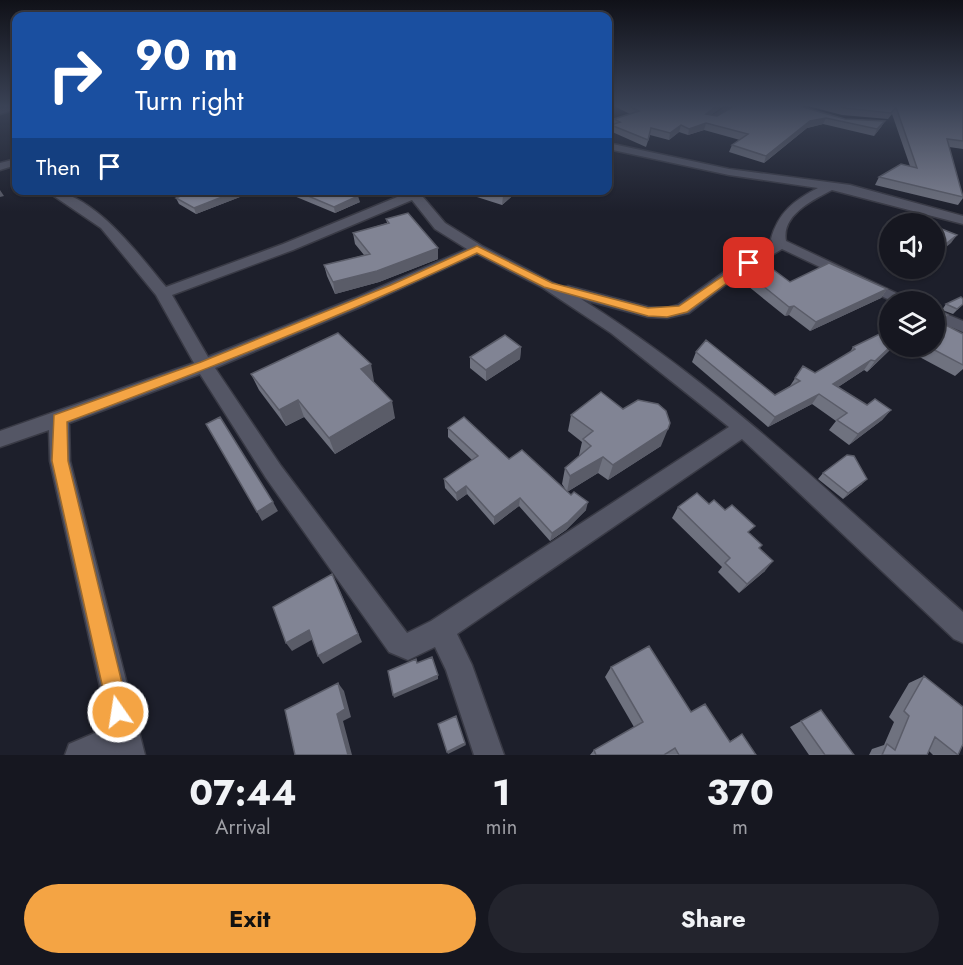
<!DOCTYPE html>
<html lang="en">
<head>
<meta charset="utf-8">
<style>
  body { margin:0; font-family:Jost,sans-serif; background:#23242d; color:#f1f3f6; height:100vh; display:flex; flex-direction:column; font-size:22px; white-space:nowrap }
  * { box-sizing:border-box; margin:0 }
  p { font-size:20px; color:#9e9fa5 }
  .icon { flex:none; width:33px; height:33px; fill:none; stroke:currentColor; stroke-width:2; stroke-linecap:round; stroke-linejoin:round }
  .map { position:relative; height:755px; overflow:hidden }
  .side { display:flex; flex-direction:column; background:#161720; flex:1 }
  .side>* { flex:none }
  .hud { position:absolute; left:12px; top:12px; width:600px; height:183px; border-radius:12px; box-shadow:0 2px 4px #0004,0 0 0 2px #35363e; background:#1a4fa0; color:#fff; overflow:hidden }
  .fabs { position:absolute; left:879px; top:213px; display:grid; gap:12px }
  .fabs a { display:grid; place-items:center; width:66px; height:66px; border-radius:50%; background:#161720; box-shadow:0 2px 4px #0004,0 0 0 2px #35363e; font-size:30px }
  .pin { position:absolute; display:grid; place-items:center; width:51px; height:51px; color:#fff; margin:-26px; border-radius:12px; box-shadow:0 3px 9px #0006 }
  .me { position:absolute; width:66px; margin:-33px; rotate:347deg; stroke-linejoin:round; filter:drop-shadow(0 0 4px #0008) }
  .turn { display:flex; align-items:center; gap:21px; height:126px; padding:0 24px; font-size:27px }
  .turn .icon { width:78px; height:78px; stroke-width:2.5 }
  .turn b { display:block; font-size:42px; line-height:51px }
  .then { display:flex; align-items:center; height:57px; padding:0 24px; background:#0003; gap:12px; font-size:22px }
  .eta { display:flex; justify-content:space-evenly; align-items:center; height:102px; text-align:center }
  .eta b { font-size:36px; font-weight:700; line-height:42px }
  .cta { display:flex; gap:12px; margin-top:auto; padding:12px 24px }
  .cta a { flex:1; height:69px; border-radius:36px; background:#f4a444; color:#111; font-size:24px; font-weight:700; line-height:69px; text-align:center }
  .cta a+a { background:#23242d; color:#f1f3f6 }
  .map>svg:first-child { display:block }
  .lines { fill:none; stroke-linecap:round; stroke-linejoin:round }
  .minor-casing { stroke:#393a45; stroke-width:3 }
  .minor { fill:#545665; fill-rule:evenodd }
  .wall { fill:#6f727f }
  .shaded-wall { fill:#5a5c68 }
  .building { fill:#818494; stroke:#5a5c68; stroke-width:1.5 }
  .route { fill:#f4a444; stroke:#9f6b2c; stroke-width:1.5 }
</style>
</head>
<body>
<div class="map">
<svg width="963" height="755" viewBox="0 0 963 755">
  <rect width="100%" height="100%" fill="#1d1f2b"/>
  <g class="lines">
    <g class="minor-casing">
      <path id="minor" d="M5,106H16V109L0,114V108Z
        M727,106H739L714,121L706,119Z
        M608,143L729,169L850,185L963,216V224L832,190C813,200 781,215 786,241L915,302H894L782,249L737,276L689,313L667,318L648,317L581,299C721,386 840,503 963,612V643L954,639L742,439L457,634L472,665L504,755H474L446,670L435,647L408,660L389,652L266,478L200,374L69,423L70,461L145,755H65L69,744L109,727L50,461L49,430L0,447V431L194,363L156,295L101,228L45,190C92,190 138,254 166,287L283,244L407,193L405,190H417L445,223L482,246L563,288L568,286L648,307L667,308L678,305L727,270L773,243L771,239C778,213 794,200 818,188L729,175L608,149ZM412,200L435,229L467,249L355,298L208,357L172,295L293,250ZM477,254L543,288L611,333L729,427L431,621L407,633L281,466L215,368L365,305Z
        M16,159V165L0,170V163Z
        M934,309L963,321V332L934,320Z"/>
    </g>
    <use href="#minor" class="minor"/>
  </g>
  <path class="wall" d="M614,106H723L711,115L717,116L734,106L845,119L885,121L881,127L874,136L823,124L807,128L764,163L729,152L732,145L740,140L704,130L688,135L679,132L669,140L650,135L646,147L610,131L611,125L614,124V119L630,114Z
    M808,106H963V149L949,147L963,198L958,205L875,185L879,177L910,166L892,114L888,119L842,115Z
    M171,190H258L196,214L179,204L176,198L179,197Z
    M261,190H345L360,202L335,213L282,191L269,196Z
    M455,190H519L502,205Z
    M523,190H542L535,195Z
    M386,219L438,259L379,282L335,294L327,276L324,265L364,255L355,244L353,233L387,223Z
    M890,249V256L886,255Z
    M747,273L790,282L887,289L881,298L810,331L789,315L785,316L743,282Z
    M963,299V304L953,314L942,310L946,304Z
    M940,311L948,315L942,323L963,334V369L955,376L899,346H934Z
    M894,346L867,372L864,370L838,387L867,405L891,410L882,420L849,445L829,430L836,421L812,404L768,427L692,362L696,352L775,395L790,386L803,366L815,373L850,352L853,347Z
    M521,347L520,359L486,381L470,368V357Z
    M251,374L374,381H373L395,418L335,454L304,417L286,426L259,390Z
    M571,415L661,446L608,480L598,473L567,492L586,510L566,530L550,541L519,506L494,525L467,494L457,501L445,488L444,479L472,460L448,437V428L509,459L567,492L562,484L565,468L580,455H579L582,442L568,431Z
    M823,473L862,484L843,499L818,479Z
    M709,504L750,534L760,548L765,571L739,593L718,572L722,567L672,518L678,507Z
    M611,667L691,712L730,741L742,734L756,755H590L594,750L634,727L605,677Z
    M924,676L958,755H933L929,751L927,755H869L872,749L884,745L894,722L889,717L909,683Z
    M821,710L854,755H809L790,727Z"/>
  <path class="shaded-wall" d="M716,106H723L704,120L706,114Z
    M826,118L823,124L807,128L764,163L766,156L810,121Z
    M885,121L881,127L874,136L877,129Z
    M706,123L704,130L688,135L689,129Z
    M681,125L679,132L669,140L670,133Z
    M0,190L4,196L0,197Z
    M240,190H258L196,214L194,208Z
    M268,190H282V191L269,196Z
    M509,190H519L502,205L503,196Z
    M535,190H542L535,195Z
    M358,196L360,202L335,213L334,207Z
    M957,235L951,243L934,257V253Z
    M438,248V259L379,282L335,294L333,282Z
    M887,289L881,298L810,331L816,322Z
    M794,306L789,315L785,316L789,307Z
    M891,346H894L867,372L875,361Z
    M521,347L520,359L486,381V370Z
    M871,360L864,370L826,395L833,384Z
    M371,364L374,381L365,386L361,369Z
    M819,394L812,404L768,427L775,417Z
    M298,400L304,417L286,426L279,410Z
    M392,401L395,418L335,454L329,438Z
    M891,410L882,420L849,445L858,434Z
    M668,429L661,446L608,480L613,465Z
    M603,457L598,473L567,492L570,476Z
    M867,479L862,484L843,499L848,493Z
    M466,486L467,494L457,501L456,493Z
    M520,498L519,506L494,525V517Z
    M273,502L278,511L262,521L257,512Z
    M588,502L586,510L566,530L550,541L552,533Z
    M773,561L765,571L739,593L747,584Z
    M337,584L362,642L323,664L318,656Z
    M309,630L315,638L292,651L286,643Z
    M438,675V679L394,698L393,695Z
    M338,683L344,691L351,717L343,721L352,755H348L337,714Z
    M465,743L466,745L448,754L447,752Z"/>
  <path class="building" d="M629,106H716L706,114L717,116L734,106H799L845,119L885,121L877,129L826,118L810,121L766,156L732,145L748,134L706,123L689,129L681,125L670,133L651,128L648,140L611,125L620,122L614,119L639,111Z
    M838,106H963V141L947,139L963,197L879,177L901,164L917,168L896,107L891,113L845,108Z
    M176,190H240L194,208L176,198L183,195Z
    M294,190H345L358,196L334,207Z
    M482,190H509L503,196Z
    M408,213L438,248L377,271L333,282L324,265L370,254L353,233L389,223L386,219Z
    M934,226L957,235L934,253Z
    M829,263L887,289L816,322L794,306L789,307L747,273L771,268L790,282Z
    M961,297L963,299V304L957,309L946,304Z
    M940,305V311L948,315L940,322L963,334V365L927,346H934V307Z
    M890,329V346H891L875,361L871,360L833,384L867,405L875,399L891,410L858,434L837,420L847,413L819,394L775,417L696,352L706,340L775,395L800,381L795,378L803,366L815,373L855,349L853,347Z
    M338,333L371,364L361,369L392,401L329,438L298,400L279,410L251,374Z
    M505,335L521,347L486,370L470,357Z
    M601,392L623,409L638,400L658,404L666,411L670,423L668,429L613,465L603,457L570,476L565,468L591,446L583,439L593,431L571,415Z
    M220,417L273,502L257,512L206,424Z
    M464,417L509,459L522,450L571,495L574,492L588,502L568,522L552,533L520,498L494,517L466,486L456,493L444,479L478,456L448,428Z
    M847,455L854,456L867,479L848,493L823,473Z
    M697,493L709,504L714,500L725,510L732,505L755,526L748,532L762,545L759,548L773,561L747,584L725,563L730,558L678,507Z
    M332,574L358,634L318,656L309,630L286,643L273,607Z
    M649,646L691,712L705,704L730,742L742,734L756,755H679L675,748L664,755H596L594,750L643,722L611,667Z
    M432,657L438,675L393,695L388,671L416,659L417,663Z
    M924,676L963,707V744L958,755L935,737L927,755H882L887,744L895,750L909,716L904,711Z
    M338,683L345,709L337,714L348,755H295L285,710Z
    M821,710L854,755H825L801,721Z
    M456,716L465,743L447,752L438,724Z"/>
  <linearGradient id="sky" x2="0" y2="1"><stop stop-color="#101118"/><stop offset="0.5" stop-color="#3a4255"/><stop offset="1" stop-color="#3a4255" stop-opacity="0"/></linearGradient>
  <rect width="963" height="212" fill="url(#sky)"/>
  <path class="route" d="M477,246L552,283L648,308L679,306L745,261L754,263L687,312L667,317L648,316L544,287L477,253C343,316 205,370 67,422L68,461L129,712L126,720L118,723L110,720L52,461L54,415L201,362L391,285Z"/>
</svg>
<div class="fabs">
<a><svg class="icon" aria-label="sound" viewBox="0 0 24 24"><path d="M4 9h4l5-4v14l-5-4H4zM17 9q2 3 0 6"/></svg></a>
<a><svg class="icon" aria-label="layers" viewBox="0 0 24 24"><path d="M12 4l9 5-9 5-9-5zM3 14l9 5 9-5"/></svg></a>
</div>
<div class="pin" style="left:749px;top:263px;background:#d93025"><svg class="icon" aria-label="arrive" viewBox="0 0 24 24"><path d="M6 21V4h12l-3 4 3 4H6"/></svg></div>
<svg class="me" style="left:118px;top:712px" viewBox="-20 -20 40 40"><circle r="17" fill="#f4a444" stroke="#fff" stroke-width="3"/><path d="M0-11L8 9 0 5-8 9z" fill="#fff"/></svg>
<div class="hud">
<div class="turn"><svg class="icon" aria-label="right" viewBox="0 0 24 24"><path d="M7 20v-9h11M14 6l5 5-5 5"/></svg><div><b>90 m</b>Turn right</div></div>
<div class="then">Then<svg class="icon" aria-label="arrive" viewBox="0 0 24 24"><path d="M6 21V4h12l-3 4 3 4H6"/></svg></div>
</div>
</div>
<section class="side">
<div class="eta">
<div><b>07:44</b><p>Arrival</p></div>
<div><b>1</b><p>min</p></div>
<div><b>370</b><p>m</p></div>
</div>
<div class="cta"><a>Exit</a><a>Share</a></div>
</section>
</body>
</html>
